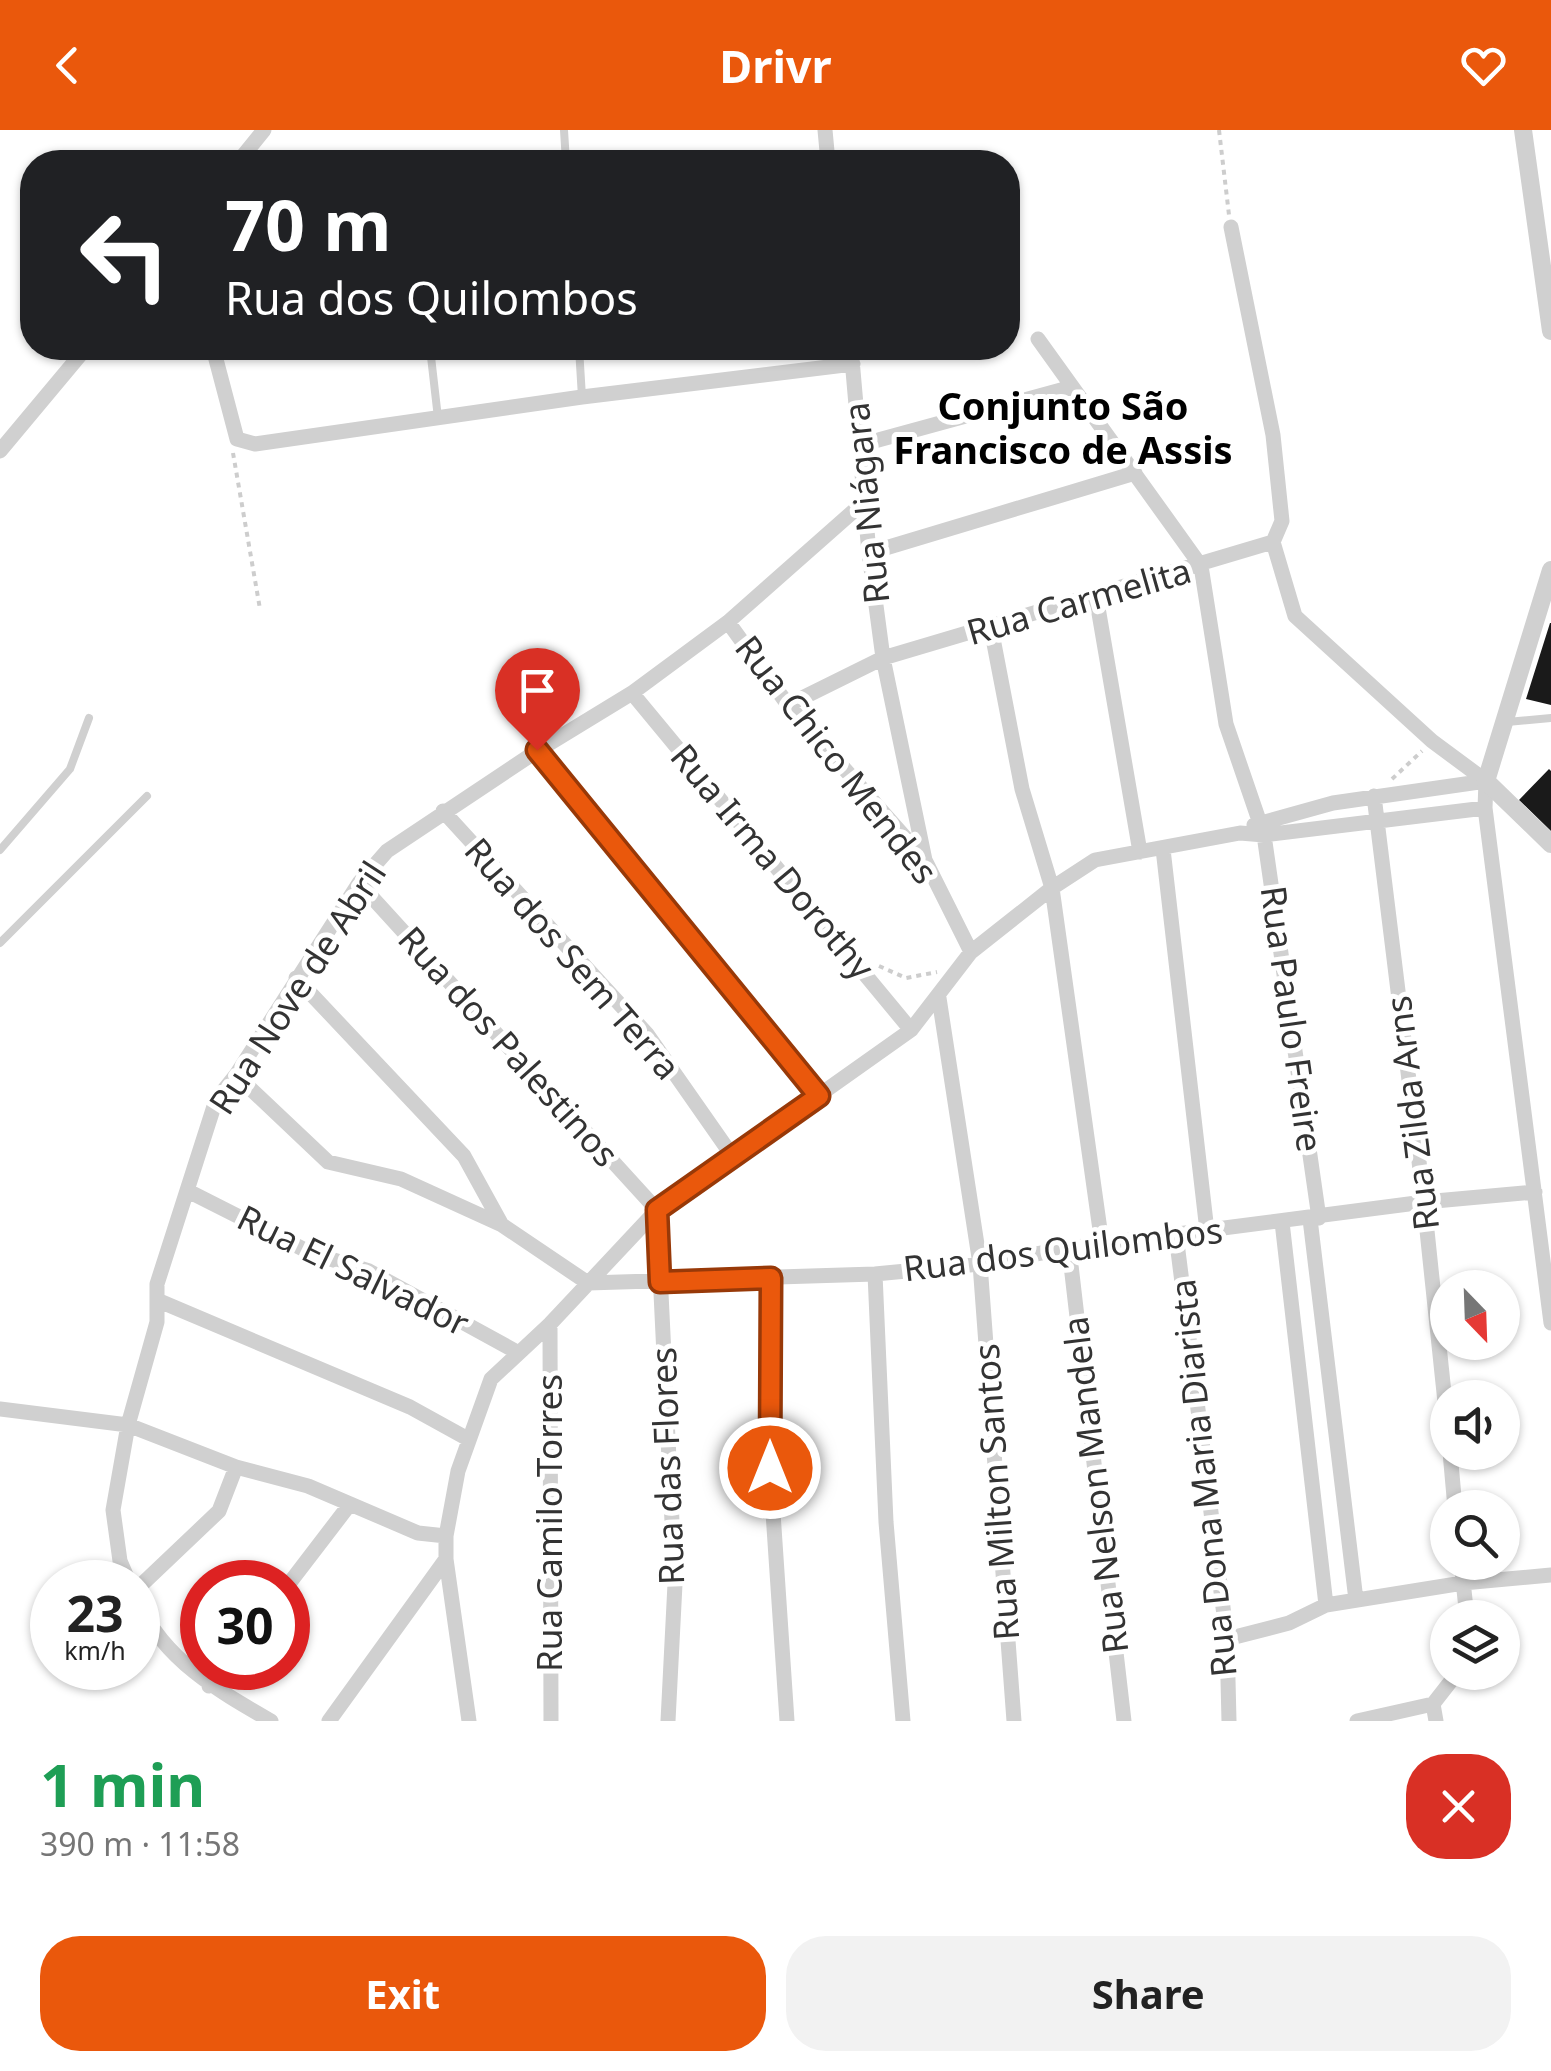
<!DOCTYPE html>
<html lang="en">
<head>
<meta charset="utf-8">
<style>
  body { margin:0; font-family:"Noto Sans",sans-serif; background:#f2f2f2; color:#222; height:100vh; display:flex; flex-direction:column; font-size:38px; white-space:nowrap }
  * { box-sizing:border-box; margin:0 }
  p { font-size:32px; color:#767676 }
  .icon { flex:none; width:55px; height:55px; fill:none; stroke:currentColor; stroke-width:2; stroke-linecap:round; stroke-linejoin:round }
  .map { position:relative; height:1591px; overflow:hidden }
  .sheet { display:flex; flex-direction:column; background:#fff; flex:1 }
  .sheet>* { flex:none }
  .hud { position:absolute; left:20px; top:20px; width:1000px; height:210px; border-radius:40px; box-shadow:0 2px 8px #0004; background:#202124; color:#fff; overflow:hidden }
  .needle { width:65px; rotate:157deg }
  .controls { position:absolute; left:1430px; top:1140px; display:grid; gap:20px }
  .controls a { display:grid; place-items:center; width:90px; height:90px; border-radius:50%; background:#fff; box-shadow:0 2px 8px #0004; font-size:50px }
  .speed { position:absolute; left:30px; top:1430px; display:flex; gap:20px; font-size:50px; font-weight:700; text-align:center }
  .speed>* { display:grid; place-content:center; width:130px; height:130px; border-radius:50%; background:#fff; box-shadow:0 2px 8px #0004; line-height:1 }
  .speed small { font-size:25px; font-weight:400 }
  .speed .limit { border:15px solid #d22; background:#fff; color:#111 }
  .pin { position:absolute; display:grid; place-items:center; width:85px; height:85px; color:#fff; margin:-102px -42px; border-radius:50% 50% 50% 0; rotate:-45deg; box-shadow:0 0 10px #0007 }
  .pin .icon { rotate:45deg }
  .me { position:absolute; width:110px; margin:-55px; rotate:0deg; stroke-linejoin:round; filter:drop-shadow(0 0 8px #0008) }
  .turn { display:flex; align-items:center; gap:35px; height:210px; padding:0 40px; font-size:45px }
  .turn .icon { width:130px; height:130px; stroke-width:2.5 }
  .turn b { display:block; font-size:70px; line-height:85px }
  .round { display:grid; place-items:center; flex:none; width:105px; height:105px; border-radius:40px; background:#f2f2f2 }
  .summary { display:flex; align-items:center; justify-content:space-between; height:170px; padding:0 40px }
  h1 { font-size:60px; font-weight:700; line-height:75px; color:#1e9e55 }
  .primary-button { display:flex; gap:20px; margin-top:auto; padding:20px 40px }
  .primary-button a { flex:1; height:115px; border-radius:40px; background:#ea580c; color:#fff; font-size:40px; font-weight:700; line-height:115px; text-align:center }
  .primary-button a+a { background:#f2f2f2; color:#222 }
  header { display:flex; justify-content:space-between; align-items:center; height:130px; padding:0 40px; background:#ea580c; color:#fff; font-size:45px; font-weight:700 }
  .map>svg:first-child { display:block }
  .building { fill:#1a1a1a }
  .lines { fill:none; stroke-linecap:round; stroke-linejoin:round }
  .path { stroke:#cdcdcd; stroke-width:4; stroke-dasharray:5 5; stroke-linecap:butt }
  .service { stroke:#d0d0d0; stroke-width:8 }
  .minor { stroke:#d0d0d0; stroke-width:15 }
  .tertiary { stroke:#d0d0d0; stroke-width:18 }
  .route-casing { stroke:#983908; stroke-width:25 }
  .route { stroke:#ea580c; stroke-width:18 }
  .labels { text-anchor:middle; stroke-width:10; stroke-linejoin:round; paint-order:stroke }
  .street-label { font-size:35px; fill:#333; stroke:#fff }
  .neighbourhood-label { font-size:38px; font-weight:bold; fill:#000; stroke:#fff }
</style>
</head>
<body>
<header><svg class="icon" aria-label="back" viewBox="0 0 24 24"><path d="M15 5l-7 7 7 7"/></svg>Drivr<svg class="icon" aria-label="heart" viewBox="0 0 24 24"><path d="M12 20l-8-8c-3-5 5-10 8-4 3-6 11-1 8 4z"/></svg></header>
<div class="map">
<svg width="1551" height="1591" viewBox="0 0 1551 1591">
  <rect width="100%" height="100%" fill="#fff"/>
  <path class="building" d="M1550,493H1551V575L1526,569Z
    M1549,639L1551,641V701L1519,670Z"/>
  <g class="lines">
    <path class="path" d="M1219,0L1229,85
      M233,323L260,479
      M1392,649L1422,621
      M879,836L906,848L937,842"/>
    <path class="service" d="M564,0L566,32
      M430,218L438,288
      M579,218L582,267
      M1507,592L1551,588
      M0,720L70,639L89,588
      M0,813L147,666"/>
    <path class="minor" d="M825,0L828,32
      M238,32L264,0
      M1231,97L1273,305L1282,391L1273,412L1295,486L1432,611L1486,651
      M1038,209L1201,436L1226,594L1264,705L1319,1088
      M213,218L237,309L255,314L582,267L853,234
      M851,218L869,423L883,528L925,730
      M860,315L1072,257
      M0,321L86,218
      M869,423L1135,343
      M1096,466L1140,722
      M728,492L788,575L925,730L971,822
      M991,498L1022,659L1052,758L1102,1114
      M632,563L911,900
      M788,575L883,528L1273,412
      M537,621L819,966
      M1486,651L1485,678L1551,1193
      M1374,666L1424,1072L1448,1301
      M443,681L647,904L733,1027
      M1254,695L1333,673L1486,651
      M1163,719L1207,1101
      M359,753L657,1080L675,1454L668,1591
      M296,848L464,1026L502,1095L588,1153L875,1144L980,1134L1069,1118L1424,1072L1535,1062
      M939,868L980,1134L1014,1591
      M236,945L328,1032L401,1049L502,1095
      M188,1061L311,1123L369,1141L517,1222
      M1310,1089L1356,1470
      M1282,1092L1326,1475
      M1176,1105L1227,1509L1229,1591
      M1069,1118L1124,1591
      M875,1144L886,1392L903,1591
      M771,1148L770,1338L787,1591
      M157,1170L410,1277L468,1309
      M550,1194L551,1591
      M0,1279L128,1295L236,1337L308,1356L418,1403L446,1406
      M1450,1322L1455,1378
      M1461,1432L1467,1488
      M129,1452L120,1431L113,1380L128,1295L157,1192V1154L216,970L236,945L359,753L387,721L537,621L632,563L728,492L865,371
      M288,1455L350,1374
      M138,1458L219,1381L236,1337
      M138,1473C166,1531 217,1560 271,1591
      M1227,1509L1289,1493L1326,1475L1463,1453L1551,1445
      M209,1556L223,1538
      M1433,1574L1458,1542
      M329,1591L446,1429
      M469,1591L446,1429V1406L458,1341L491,1249L550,1194L657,1080L911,900L971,822L1052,758L1095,730L1240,703L1264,705L1485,678
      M1357,1591L1433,1574L1436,1591"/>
    <path class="tertiary" d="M1523,0L1551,201
      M1551,440L1486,651L1551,714"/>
  </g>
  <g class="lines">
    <g class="route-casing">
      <path id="route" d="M537,620L819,966L657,1080L660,1152L771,1148L770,1338"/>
    </g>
    <use href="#route" class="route"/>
  </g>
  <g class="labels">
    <g class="street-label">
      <text transform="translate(867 373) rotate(-96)" y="12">Rua Niágara</text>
      <text transform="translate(1079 472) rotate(-16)" y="12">Rua Carmelita</text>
      <text transform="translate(836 630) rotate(52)" y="12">Rua Chico Mendes</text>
      <text transform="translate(772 732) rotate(50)" y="12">Rua Irma Dorothy</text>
      <text transform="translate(572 829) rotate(49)" y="12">Rua dos Sem Terra</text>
      <text transform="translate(298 858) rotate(-57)" y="12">Rua Nove de Abril</text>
      <text transform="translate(1291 889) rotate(82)" y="12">Rua Paulo Freire</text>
      <text transform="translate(508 917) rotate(48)" y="12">Rua dos Palestinos</text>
      <text transform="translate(1413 983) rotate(-97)" y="12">Rua Zilda Arns</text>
      <text transform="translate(1063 1120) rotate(-7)" y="12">Rua dos Quilombos</text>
      <text transform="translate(353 1141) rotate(26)" y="12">Rua El Salvador</text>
      <text transform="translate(668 1336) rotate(-92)" y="12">Rua das Flores</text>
      <text transform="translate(1204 1348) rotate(-96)" y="12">Rua Dona Maria Diarista</text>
      <text transform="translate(1096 1355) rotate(-97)" y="12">Rua Nelson Mandela</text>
      <text transform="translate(997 1362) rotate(-94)" y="12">Rua Milton Santos</text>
      <text transform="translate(550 1393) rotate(-90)" y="12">Rua Camilo Torres</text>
    </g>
    <g class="neighbourhood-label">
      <text x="1063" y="290">Conjunto São<tspan x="1063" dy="44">Francisco de Assis</tspan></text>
    </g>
  </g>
</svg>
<div class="controls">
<a><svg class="needle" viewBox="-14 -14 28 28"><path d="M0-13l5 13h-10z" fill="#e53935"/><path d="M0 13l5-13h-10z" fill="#767676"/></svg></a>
<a><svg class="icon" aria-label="sound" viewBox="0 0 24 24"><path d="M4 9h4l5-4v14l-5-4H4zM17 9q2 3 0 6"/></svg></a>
<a><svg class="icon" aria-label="search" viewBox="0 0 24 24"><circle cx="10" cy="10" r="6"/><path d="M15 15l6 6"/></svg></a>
<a><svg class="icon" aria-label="layers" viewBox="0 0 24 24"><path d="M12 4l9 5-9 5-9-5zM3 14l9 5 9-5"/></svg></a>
</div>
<div class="speed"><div>23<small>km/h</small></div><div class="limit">30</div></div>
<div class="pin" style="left:537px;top:620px;background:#d93025"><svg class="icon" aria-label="arrive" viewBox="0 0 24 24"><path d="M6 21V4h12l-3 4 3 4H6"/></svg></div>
<svg class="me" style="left:770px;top:1338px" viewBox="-20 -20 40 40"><circle r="17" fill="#ea580c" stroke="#fff" stroke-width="3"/><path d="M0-11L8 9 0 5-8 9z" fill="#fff"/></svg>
<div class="hud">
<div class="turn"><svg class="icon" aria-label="left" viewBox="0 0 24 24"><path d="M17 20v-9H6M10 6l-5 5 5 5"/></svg><div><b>70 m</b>Rua dos Quilombos</div></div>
</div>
</div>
<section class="sheet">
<div class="summary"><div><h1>1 min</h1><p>390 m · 11:58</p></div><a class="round" style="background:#d93025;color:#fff"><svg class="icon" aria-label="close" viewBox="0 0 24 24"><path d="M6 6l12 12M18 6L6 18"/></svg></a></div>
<div class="primary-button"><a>Exit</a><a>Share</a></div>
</section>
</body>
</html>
